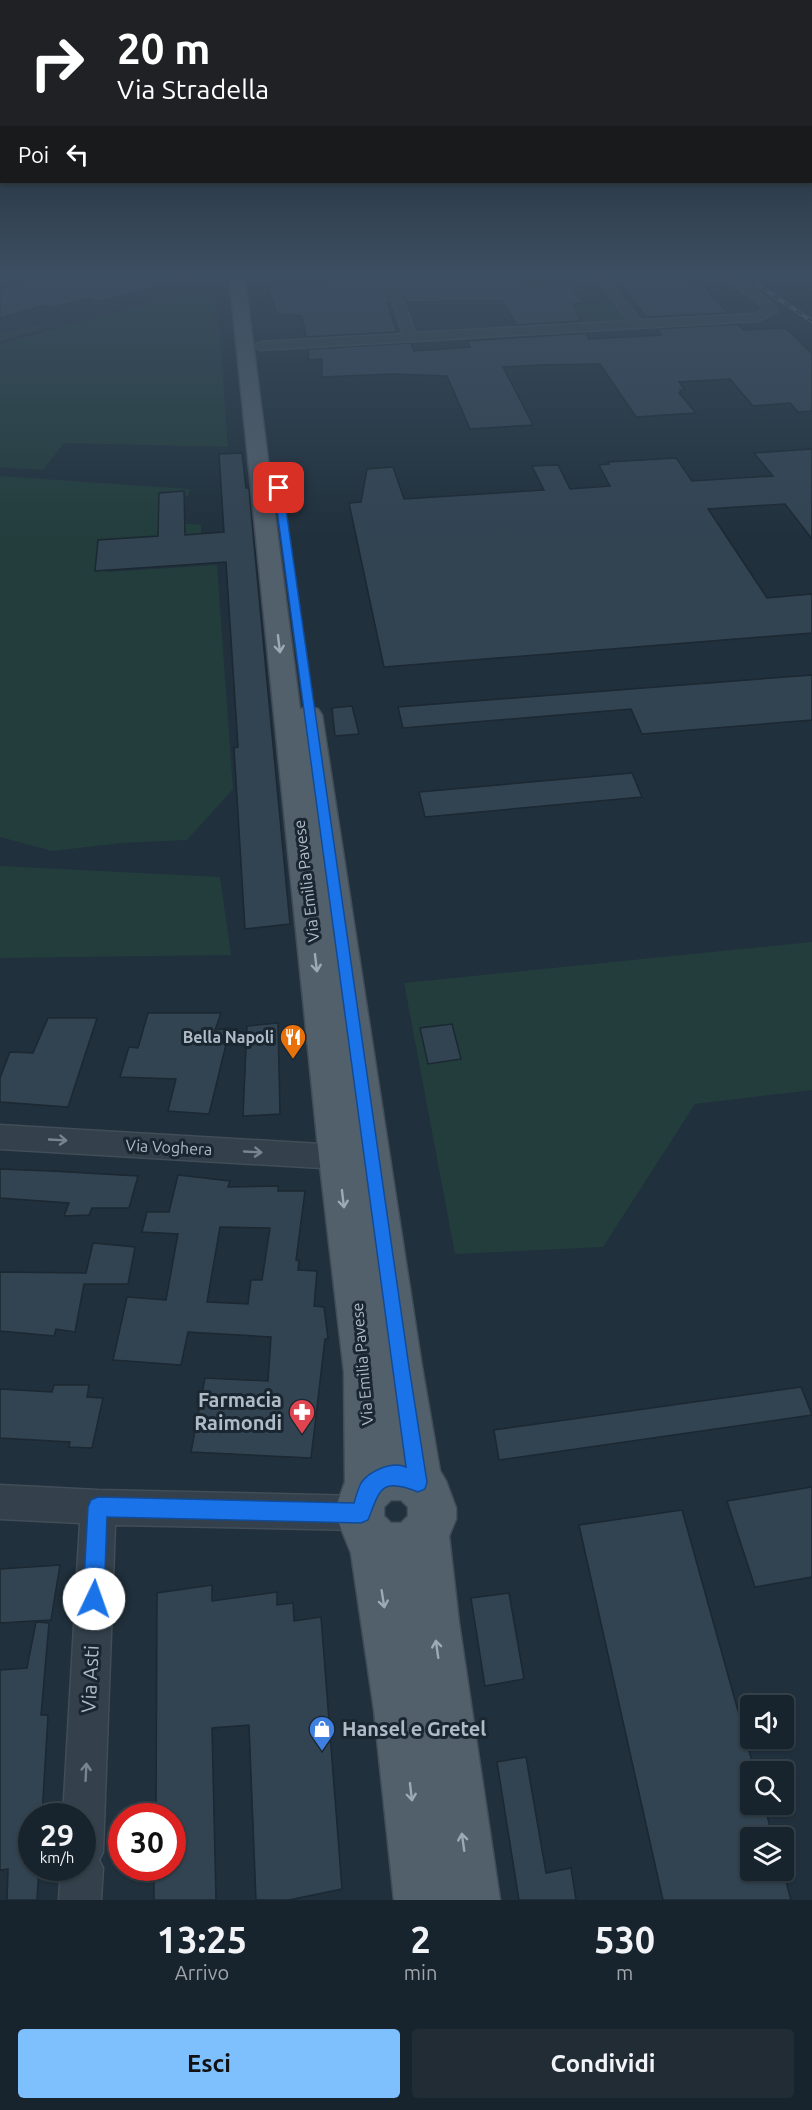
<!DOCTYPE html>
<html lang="it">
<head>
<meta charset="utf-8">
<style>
  body { margin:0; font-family:Ubuntu,sans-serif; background:#212c35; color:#f1f3f6; height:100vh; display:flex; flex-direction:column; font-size:22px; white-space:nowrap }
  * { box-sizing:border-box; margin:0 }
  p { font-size:20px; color:#9fa4aa }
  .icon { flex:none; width:33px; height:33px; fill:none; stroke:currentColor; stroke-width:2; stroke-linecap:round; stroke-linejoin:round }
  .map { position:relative; height:1900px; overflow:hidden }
  .details { display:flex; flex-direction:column; background:#18242d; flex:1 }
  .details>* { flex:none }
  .guide { position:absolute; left:0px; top:0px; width:813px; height:183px; box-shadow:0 2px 4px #0004,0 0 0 2px #364149; background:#202124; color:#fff; overflow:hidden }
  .tools { position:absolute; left:740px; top:1695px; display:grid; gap:12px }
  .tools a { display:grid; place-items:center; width:54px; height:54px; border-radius:6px; background:#18242d; box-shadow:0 2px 4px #0004,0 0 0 2px #364149; font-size:30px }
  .speed { position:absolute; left:18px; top:1803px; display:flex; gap:12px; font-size:30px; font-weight:700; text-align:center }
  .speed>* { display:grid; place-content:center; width:78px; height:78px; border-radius:50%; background:#18242d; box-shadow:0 2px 4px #0004,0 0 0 2px #364149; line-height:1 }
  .speed small { font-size:15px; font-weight:400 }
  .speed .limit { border:9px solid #d22; background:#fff; color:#111 }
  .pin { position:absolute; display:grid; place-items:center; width:51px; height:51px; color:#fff; margin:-26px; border-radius:12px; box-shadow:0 3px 9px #0006 }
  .me { position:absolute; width:66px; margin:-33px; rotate:3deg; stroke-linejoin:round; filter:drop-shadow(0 0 4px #0008) }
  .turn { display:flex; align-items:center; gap:21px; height:126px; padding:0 18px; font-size:27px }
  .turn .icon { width:78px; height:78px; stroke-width:2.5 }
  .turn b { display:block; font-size:42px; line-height:51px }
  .then { display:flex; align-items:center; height:57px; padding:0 18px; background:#0003; gap:12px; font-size:22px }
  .eta { display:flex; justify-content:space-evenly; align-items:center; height:102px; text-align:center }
  .eta b { font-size:36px; font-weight:700; line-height:42px }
  .cta { display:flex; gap:12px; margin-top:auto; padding:12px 18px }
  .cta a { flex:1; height:69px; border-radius:6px; background:#7ec0fe; color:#111; font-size:24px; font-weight:700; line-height:69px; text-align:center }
  .cta a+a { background:#212c35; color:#f1f3f6 }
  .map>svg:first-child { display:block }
  .green { fill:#223d3c }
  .building { fill:#324452; stroke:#1c2832; stroke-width:1.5; fill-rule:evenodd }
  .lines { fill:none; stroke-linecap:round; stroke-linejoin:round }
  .street-casing { stroke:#414d58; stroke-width:3 }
  .primary-casing { stroke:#414d58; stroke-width:3 }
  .street { fill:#34414c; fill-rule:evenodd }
  .primary { fill:#52606c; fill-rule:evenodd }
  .rail-casing { stroke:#566673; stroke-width:4 }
  .rail { stroke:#1a2630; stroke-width:2; stroke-dasharray:7; stroke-linecap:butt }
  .oneway { stroke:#9caab6 }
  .oneway2 { stroke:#788590 }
  .route { fill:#1a73e8; stroke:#114b97; stroke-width:1.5 }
  .labels { text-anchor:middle; stroke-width:6; stroke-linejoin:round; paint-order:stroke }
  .street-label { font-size:16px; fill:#afbcc8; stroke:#1a2630 }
  .poi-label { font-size:16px; font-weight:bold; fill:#afbcc8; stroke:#1a2630; text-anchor:end }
  .near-poi-label { font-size:20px; font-weight:bold; fill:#afbcc8; stroke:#1a2630; text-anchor:end }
  .near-street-label { font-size:20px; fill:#afbcc8; stroke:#1a2630 }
</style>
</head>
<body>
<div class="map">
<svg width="812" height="1900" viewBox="0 0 812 1900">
  <rect width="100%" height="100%" fill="#20303c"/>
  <path class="green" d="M520,272H592L599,281L545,285L559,306L616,303L631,323L532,329L519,307L517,284L527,283Z
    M206,288L217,296L228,447L64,443L43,470L0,467V344Z
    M37,325L45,329L0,341V332Z
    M0,476L190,489L188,496L165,495L171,522L201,525V540L103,548L105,572L217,565L233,789L187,840L122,843L52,851L0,837Z
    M0,866L220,877L231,955L0,958Z
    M812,942V1090L695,1104L603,1247L455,1254L404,983Z"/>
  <path class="building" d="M67,272H193V277L98,302L89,298L52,308L46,305L0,318V289Z
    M354,272H381L391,303H387L397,332L306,337L302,316L277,314L268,287L330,283L327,273Z
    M395,272H516L525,286L570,284L583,303L573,304L581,321L517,325L502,301L406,302Z
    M680,272L692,284L701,283L728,313L646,317L612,274Z
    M738,324L743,330L786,328L812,354V411L798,412L790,403L753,406L730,379L679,382L685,390H680L681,393H679L696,413L636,417L600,364L538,365L503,367L533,425L470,429L447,376L392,374L322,377V359L309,360L308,349L411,343L414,351L470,347L467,341L586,333L589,339L661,335L656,329Z
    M812,449V539L785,504L708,509L767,598L812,594V633L384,667L349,503L361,502L367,469L393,467L404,499L544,490L532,466L558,465L570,489L610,486L599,465L609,464L608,462L676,458L692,481L773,476L754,453Z
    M242,453L246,488H249L254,544L290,924L245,929L234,748L238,747L226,562L95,571L98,540L158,536L159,493L184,491L185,535L224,532L219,454Z
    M812,675V720L642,734L631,709L403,728L398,707Z
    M352,706L359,734L335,736L332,708Z
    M632,773L642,797L425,817L419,792Z
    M148,1013H221L215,1030L230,1028L209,1114L168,1111L176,1079L120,1077L129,1047L138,1048Z
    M48,1018H97L68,1107L0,1102V1078L10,1052L33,1053Z
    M278,1023L280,1114L243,1116L247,1026Z
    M452,1024L461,1059L428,1064L420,1028Z
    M0,1169L51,1171L138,1176L129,1208H92L89,1215L64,1216L69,1203L0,1198Z
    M178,1175L230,1181L228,1187L278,1186V1191H305L296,1260L299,1261L298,1270L317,1271L314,1306L324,1307L328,1339H325L311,1458L191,1452L205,1378L268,1381L271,1337L188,1332L181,1365L113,1360L127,1297L166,1300L178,1234L142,1232L147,1212H169ZM220,1227L270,1228L262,1280H251L248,1304L207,1302Z
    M93,1243L135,1247L128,1284H84L75,1332L56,1329L54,1336L0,1331V1272L86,1273Z
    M54,1385H89L87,1397L103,1398L92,1448L69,1447L70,1442L0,1438V1389L52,1392Z
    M801,1387L812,1415L499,1460L494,1430Z
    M812,1487V1577L755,1587L727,1501Z
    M682,1510L755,1772H750V1804H764L773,1838H750V1870H783L791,1900H663L579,1525Z
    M60,1565L51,1620L0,1623V1569Z
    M212,1585V1601L277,1592V1605L293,1603L294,1621L321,1617L342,1889L289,1900H256L249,1725L212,1728L216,1900H154V1868H172V1816H156L157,1593Z
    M509,1593L524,1679L485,1686L471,1598Z
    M36,1622L49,1623L41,1715H48L42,1816H32V1868H39L37,1900H7L8,1869L0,1870V1670L27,1668Z
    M526,1757L546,1873L571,1868L576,1900H519L497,1762Z"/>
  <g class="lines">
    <g class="street-casing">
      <path id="street" d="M383,272H393L415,333L629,321L592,272H602L640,320L756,314L764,310L761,305L715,272C736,272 766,294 777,312L758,321L260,350L254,346L260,342L403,334Z
        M0,1125L338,1145L348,1149L352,1157L348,1165L338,1169L0,1149Z
        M0,1485L98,1490L361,1496L373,1501L378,1513L373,1525L361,1530L115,1525L103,1852L99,1860L103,1868L101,1900H59L61,1868H82V1816H63L80,1523L0,1519Z"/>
    </g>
    <g class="primary-casing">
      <path id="primary" d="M229,272L244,273L300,709L309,707L318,709L322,715L422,1367L440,1471L446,1481L456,1508V1519L449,1536L459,1623L500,1900H394L374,1710L351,1553L336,1516L338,1501L345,1482L344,1372L319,1157ZM391,1500H401L408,1507V1516L401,1523H391L384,1516V1507Z"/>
    </g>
    <use href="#street" class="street"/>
    <use href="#primary" class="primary"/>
    <g class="rail-casing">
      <path id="rail" d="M738,272L812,321"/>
    </g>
    <use href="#rail" class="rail"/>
  </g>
  <defs><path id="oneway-shaft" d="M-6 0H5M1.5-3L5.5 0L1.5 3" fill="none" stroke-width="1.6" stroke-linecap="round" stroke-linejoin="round" transform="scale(1.5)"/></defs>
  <g class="oneway">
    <use href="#oneway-shaft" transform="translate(279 644) rotate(83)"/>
    <use href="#oneway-shaft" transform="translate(316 963) rotate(83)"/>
    <use href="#oneway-shaft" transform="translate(343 1199) rotate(83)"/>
    <use href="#oneway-shaft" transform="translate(383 1599) rotate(81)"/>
    <use href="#oneway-shaft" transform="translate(437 1649) rotate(-98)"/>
    <use href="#oneway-shaft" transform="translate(411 1792) rotate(83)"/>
    <use href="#oneway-shaft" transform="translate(463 1842) rotate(-98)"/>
  </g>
  <g class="oneway2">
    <use href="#oneway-shaft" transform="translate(58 1140) rotate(3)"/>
    <use href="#oneway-shaft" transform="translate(253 1152) rotate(3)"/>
    <use href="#oneway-shaft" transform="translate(86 1772) rotate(-87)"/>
  </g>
  <linearGradient id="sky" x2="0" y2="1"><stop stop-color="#121a21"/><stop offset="0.51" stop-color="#3c4e61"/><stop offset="1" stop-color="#3c4e61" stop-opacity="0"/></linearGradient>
  <rect width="812" height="538" fill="url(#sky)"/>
  <path class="route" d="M279,485L283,488L409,1367L427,1482L425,1489L418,1492C381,1477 380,1489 368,1520L361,1523L107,1517L104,1599L101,1606L94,1609L86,1606L83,1599L88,1507L91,1500L98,1497L354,1503C356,1496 358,1489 361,1483C369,1471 392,1461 406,1467L274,488Z"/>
  <defs>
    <g id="restaurant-pin" transform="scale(1.35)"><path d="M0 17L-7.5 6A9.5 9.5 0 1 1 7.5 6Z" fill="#e8710a" stroke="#1a2630"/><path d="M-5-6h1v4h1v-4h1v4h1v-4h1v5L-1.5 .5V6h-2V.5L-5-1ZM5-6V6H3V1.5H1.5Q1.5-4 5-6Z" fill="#fff"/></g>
    <g id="pharmacy-pin" transform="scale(1.35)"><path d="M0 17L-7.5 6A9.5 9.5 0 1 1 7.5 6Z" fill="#e0444e" stroke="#1a2630"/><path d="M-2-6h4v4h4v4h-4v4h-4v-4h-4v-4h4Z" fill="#fff"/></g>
    <g id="shop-pin" transform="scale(1.35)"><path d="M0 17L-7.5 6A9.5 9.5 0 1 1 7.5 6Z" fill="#3f7fe0" stroke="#1a2630"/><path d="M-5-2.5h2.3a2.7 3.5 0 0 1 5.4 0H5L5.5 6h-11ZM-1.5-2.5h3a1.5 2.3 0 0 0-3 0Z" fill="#fff"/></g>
  </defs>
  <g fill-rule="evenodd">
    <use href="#restaurant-pin" x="293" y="1037"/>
    <use href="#pharmacy-pin" x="302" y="1412"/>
    <use href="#shop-pin" x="322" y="1729"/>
  </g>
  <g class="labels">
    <g class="street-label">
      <text transform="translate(306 881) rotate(-97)" y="6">Via Emilia Pavese</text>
      <text transform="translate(169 1147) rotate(3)" y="6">Via Voghera</text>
      <text transform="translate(362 1364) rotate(-95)" y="6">Via Emilia Pavese</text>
    </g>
    <g class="poi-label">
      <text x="274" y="1043">Bella Napoli</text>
    </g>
    <g class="near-poi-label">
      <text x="282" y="1407">Farmacia<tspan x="282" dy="23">Raimondi</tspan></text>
      <text x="342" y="1736" text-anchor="start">Hansel e Gretel</text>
    </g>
    <g class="near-street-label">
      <text transform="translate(90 1679) rotate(-87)" y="7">Via Asti</text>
    </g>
  </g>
</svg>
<div class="tools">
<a><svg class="icon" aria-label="sound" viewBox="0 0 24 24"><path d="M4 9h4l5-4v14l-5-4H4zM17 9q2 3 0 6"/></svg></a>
<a><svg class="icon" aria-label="search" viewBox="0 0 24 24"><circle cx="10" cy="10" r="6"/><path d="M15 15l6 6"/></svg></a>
<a><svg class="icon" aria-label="layers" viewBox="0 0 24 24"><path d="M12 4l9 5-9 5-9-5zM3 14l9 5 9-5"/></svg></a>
</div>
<div class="speed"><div>29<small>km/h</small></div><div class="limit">30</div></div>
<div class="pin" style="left:279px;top:488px;background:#d93025"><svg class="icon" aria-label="arrive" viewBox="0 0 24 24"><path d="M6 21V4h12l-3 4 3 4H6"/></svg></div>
<svg class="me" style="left:94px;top:1599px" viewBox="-20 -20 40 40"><circle r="19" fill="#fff"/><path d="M0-13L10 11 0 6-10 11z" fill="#1a73e8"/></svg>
<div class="guide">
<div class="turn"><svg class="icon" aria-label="right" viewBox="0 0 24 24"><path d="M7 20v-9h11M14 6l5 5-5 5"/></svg><div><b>20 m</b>Via Stradella</div></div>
<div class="then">Poi<svg class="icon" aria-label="left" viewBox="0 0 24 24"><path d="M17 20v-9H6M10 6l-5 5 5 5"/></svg></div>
</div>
</div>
<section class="details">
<div class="eta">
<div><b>13:25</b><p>Arrivo</p></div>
<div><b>2</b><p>min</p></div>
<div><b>530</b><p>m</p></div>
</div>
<div class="cta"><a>Esci</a><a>Condividi</a></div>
</section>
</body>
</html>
